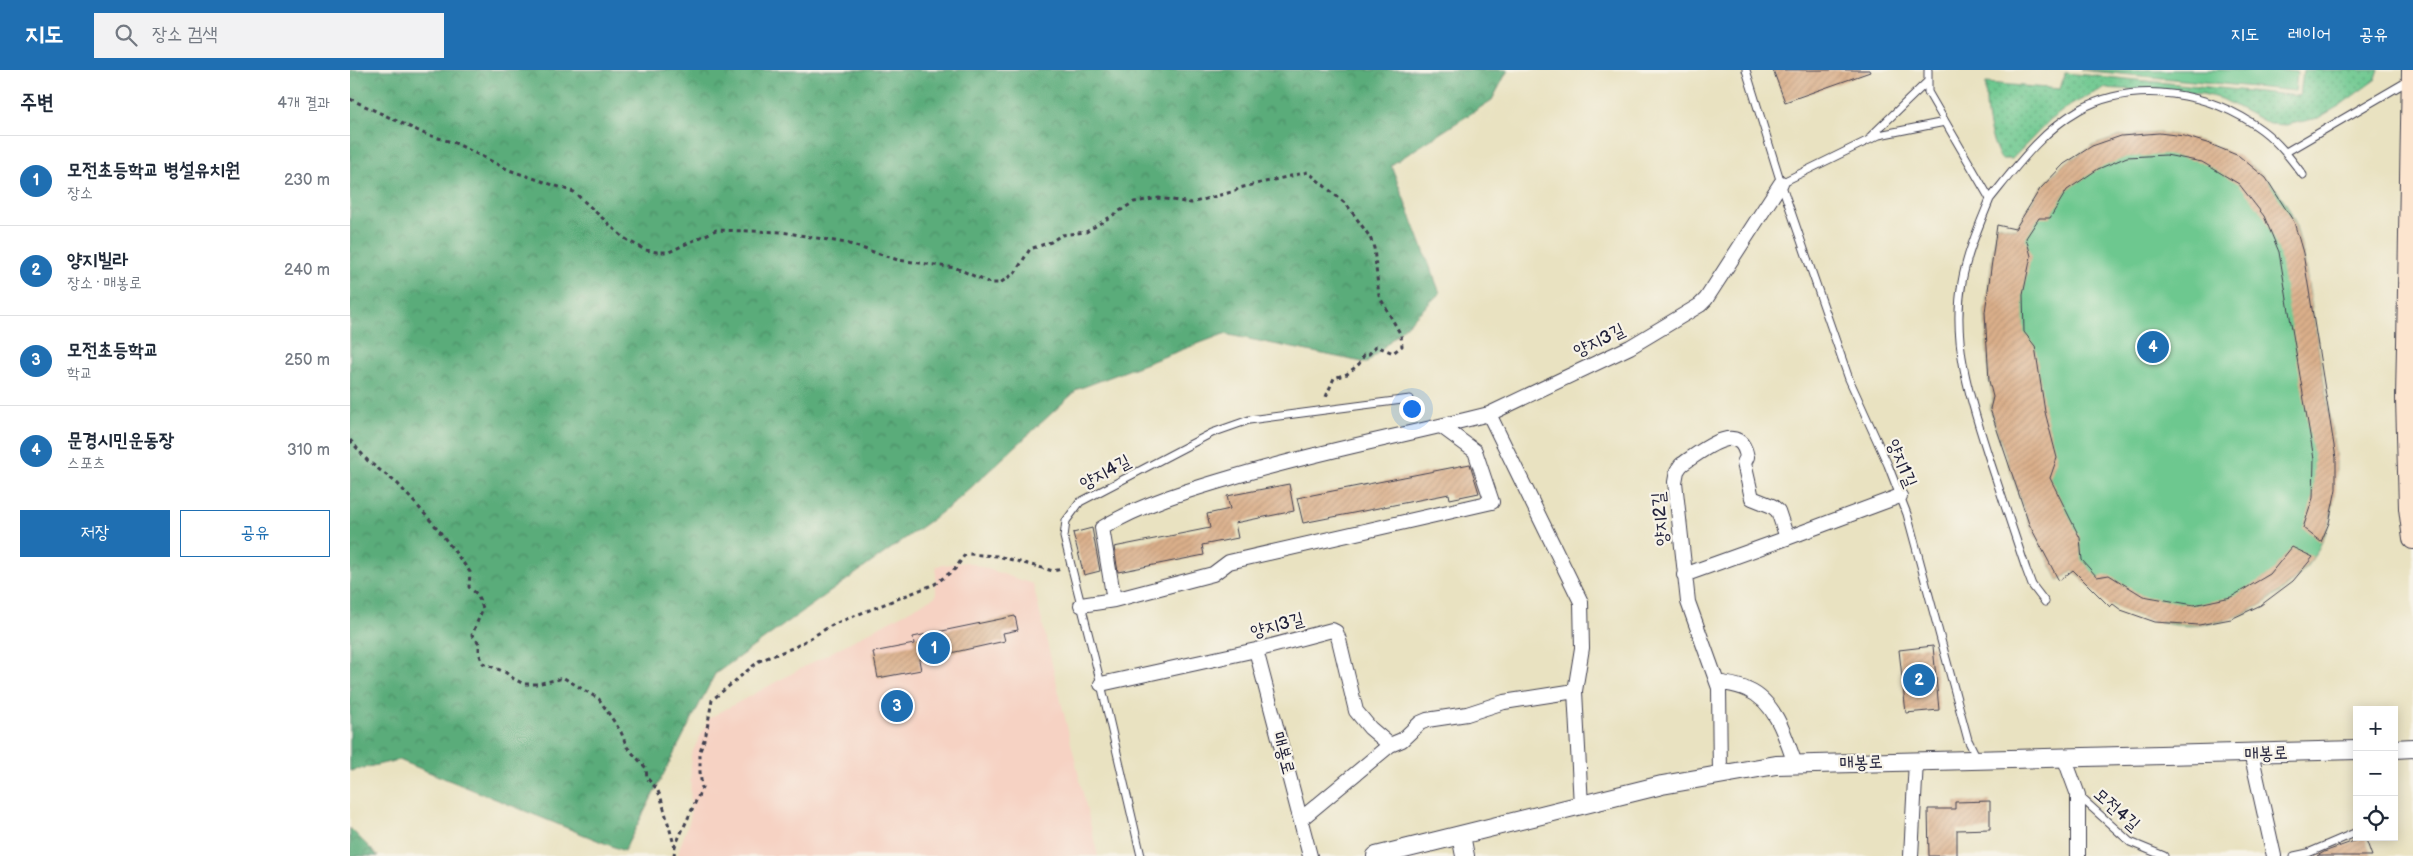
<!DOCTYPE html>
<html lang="ko">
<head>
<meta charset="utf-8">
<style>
  body { margin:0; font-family:"Balsamiq Sans","Poor Story",sans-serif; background:#f2f2f3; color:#1f2937 }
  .controls { position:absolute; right:15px; bottom:15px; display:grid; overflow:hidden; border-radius:0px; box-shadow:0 2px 12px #0003 }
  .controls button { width:45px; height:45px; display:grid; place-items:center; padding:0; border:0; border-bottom:1px solid #e0e1e3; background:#fff; color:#1f2937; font:25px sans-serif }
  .you { position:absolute; left:1061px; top:338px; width:18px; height:18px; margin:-12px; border:4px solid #fff; border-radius:50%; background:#1a73e8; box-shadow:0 0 0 8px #1a73e833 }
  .badge { display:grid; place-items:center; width:32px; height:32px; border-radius:50%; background:#1f6fb2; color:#fff; font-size:16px; font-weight:700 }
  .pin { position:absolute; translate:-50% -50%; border:2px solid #fff; box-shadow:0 1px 5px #0006 }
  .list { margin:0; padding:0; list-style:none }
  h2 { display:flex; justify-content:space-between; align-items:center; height:65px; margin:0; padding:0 20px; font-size:21px }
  h2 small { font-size:16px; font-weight:400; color:#747a83 }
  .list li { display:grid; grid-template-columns:32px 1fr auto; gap:15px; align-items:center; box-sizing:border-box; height:90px; padding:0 20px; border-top:1px solid #e0e1e3 }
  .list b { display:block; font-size:19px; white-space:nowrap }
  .list p { margin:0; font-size:16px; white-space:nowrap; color:#747a83 }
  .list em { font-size:16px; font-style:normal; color:#747a83 }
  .actions { display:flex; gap:10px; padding:15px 20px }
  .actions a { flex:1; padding:11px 0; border:1px solid #1f6fb2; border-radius:0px; text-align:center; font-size:18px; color:#1f6fb2 }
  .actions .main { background:#1f6fb2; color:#fff }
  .icon { flex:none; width:28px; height:28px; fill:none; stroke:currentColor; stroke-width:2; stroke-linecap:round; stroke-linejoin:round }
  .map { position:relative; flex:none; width:2063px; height:786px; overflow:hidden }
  header { display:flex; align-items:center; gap:30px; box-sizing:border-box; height:70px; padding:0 25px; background:#1f6fb2; color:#fff }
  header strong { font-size:24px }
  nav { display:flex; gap:28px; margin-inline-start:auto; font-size:18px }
  .search { width:350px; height:45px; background:#f2f2f3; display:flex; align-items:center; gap:12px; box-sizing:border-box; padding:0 18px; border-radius:0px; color:#747a83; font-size:19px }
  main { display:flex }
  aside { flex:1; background:#fff }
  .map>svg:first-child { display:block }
  .built { fill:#f6d2c3 }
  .grass { fill:url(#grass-dots); stroke:#487565 }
  .forest { fill:url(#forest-crowns); stroke:#3e675a }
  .pitch { fill:#6dc88f; stroke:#487565 }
  .building { fill:url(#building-hatch) }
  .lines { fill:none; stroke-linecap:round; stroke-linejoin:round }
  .service-casing { stroke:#403f4f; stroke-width:9 }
  .minor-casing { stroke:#403f4f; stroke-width:16 }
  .tertiary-casing { stroke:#403f4f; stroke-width:20 }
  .secondary-casing { stroke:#403f4f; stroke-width:22 }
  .path { stroke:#403f4f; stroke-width:3; stroke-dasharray:4 4; stroke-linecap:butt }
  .service { stroke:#fff; stroke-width:7 }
  .minor { stroke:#fff; stroke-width:14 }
  .tertiary { stroke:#fff; stroke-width:18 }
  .secondary { stroke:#fce5cf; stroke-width:20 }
  .labels { text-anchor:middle; stroke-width:4.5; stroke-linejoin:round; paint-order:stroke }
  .street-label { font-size:18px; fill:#22223b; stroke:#f7f3e8 }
</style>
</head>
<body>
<header>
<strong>지도</strong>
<div class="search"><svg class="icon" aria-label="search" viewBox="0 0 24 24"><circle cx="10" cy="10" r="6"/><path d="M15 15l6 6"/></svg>장소 검색</div>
<nav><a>지도</a><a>레이어</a><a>공유</a></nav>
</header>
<main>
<aside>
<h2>주변<small>4개 결과</small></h2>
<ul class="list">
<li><span class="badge">1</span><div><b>모전초등학교 병설유치원</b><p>장소</p></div><em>230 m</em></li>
<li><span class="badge">2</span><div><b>양지빌라</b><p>장소 · 매봉로</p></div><em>240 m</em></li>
<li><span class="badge">3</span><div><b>모전초등학교</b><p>학교</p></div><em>250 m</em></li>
<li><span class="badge">4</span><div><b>문경시민운동장</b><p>스포츠</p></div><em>310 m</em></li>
</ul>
<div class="actions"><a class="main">저장</a><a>공유</a></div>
</aside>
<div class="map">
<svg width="2063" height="786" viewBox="0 0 2063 786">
  <defs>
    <pattern id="grass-dots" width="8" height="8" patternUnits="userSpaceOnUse" patternTransform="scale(1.25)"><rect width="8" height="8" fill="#6dc88f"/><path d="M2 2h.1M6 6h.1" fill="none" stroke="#59a276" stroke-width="1.8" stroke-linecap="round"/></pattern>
    <pattern id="forest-crowns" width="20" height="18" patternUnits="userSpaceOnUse" patternTransform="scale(1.25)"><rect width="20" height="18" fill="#5aac7a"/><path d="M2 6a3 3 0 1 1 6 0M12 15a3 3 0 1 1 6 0" fill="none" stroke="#4a8c65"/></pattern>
    <pattern id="building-hatch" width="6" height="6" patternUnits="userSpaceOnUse" patternTransform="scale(1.25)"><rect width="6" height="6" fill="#daaf8a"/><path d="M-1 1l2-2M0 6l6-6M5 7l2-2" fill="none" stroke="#bb9678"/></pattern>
  </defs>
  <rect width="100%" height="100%" fill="#f7f3e8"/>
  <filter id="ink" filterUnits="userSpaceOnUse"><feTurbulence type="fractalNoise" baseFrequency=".02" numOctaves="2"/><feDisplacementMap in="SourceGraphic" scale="10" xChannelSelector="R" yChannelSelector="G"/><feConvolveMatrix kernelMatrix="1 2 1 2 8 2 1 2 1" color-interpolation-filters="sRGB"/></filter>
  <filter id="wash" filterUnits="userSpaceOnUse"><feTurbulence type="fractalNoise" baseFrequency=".0096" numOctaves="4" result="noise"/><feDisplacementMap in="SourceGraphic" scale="20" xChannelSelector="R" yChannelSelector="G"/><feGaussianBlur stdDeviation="1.12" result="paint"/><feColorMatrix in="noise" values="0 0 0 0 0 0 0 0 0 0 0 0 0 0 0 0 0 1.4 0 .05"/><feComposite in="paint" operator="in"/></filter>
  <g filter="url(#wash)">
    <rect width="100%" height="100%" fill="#e9e2c1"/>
    <path class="built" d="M617,492L683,514L748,786H328L329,779L340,750L341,685L359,648L586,526V496Z"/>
    <path class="grass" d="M1953,0H2029L2026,9L1989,36L1968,48L1936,55L1920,54L1872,29L1853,24L1754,18L1719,36L1700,50L1662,89H1651C1638,65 1635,41 1636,13L1710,19L1715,3L1950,26Z"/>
    <path class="forest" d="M0,0H1158L1142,30L1041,95L1090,223L1017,293L874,264L728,319L602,435L365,604L274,781L49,690L0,701Z
      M0,758L28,786H0Z"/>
    <path class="pitch" d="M1731,0H1926L1947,2L1945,21Z
      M1809,63C1865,69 1925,96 1945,153C1948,163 1950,173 1953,183L1986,388C1986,421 1983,454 1966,483C1942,521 1895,551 1850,555C1825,558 1796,550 1773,540C1753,531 1738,515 1723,500L1709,511L1679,454L1640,339L1643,327L1639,311L1635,242L1647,155L1665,159L1690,119L1714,94L1742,76L1771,66Z"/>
    <g id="blocks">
      <path class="building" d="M1423,0H1519L1520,2L1435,32Z
        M1809,63L1834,66L1860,74L1889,86L1916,108L1944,152L1953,183L1986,388V419L1979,453L1971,472L1953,458L1963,428L1964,389L1929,182L1914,146L1889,114L1852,92L1816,85L1777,87L1748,99L1717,120L1700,148H1689L1676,168L1681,186L1673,225L1674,262L1685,276L1695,342L1707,388L1700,408L1730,468L1732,490L1747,507L1759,505L1793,526L1844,535L1881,527L1920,504L1942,477L1963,487L1943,511L1911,535L1881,549L1849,555L1805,552L1771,540L1763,534L1760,537L1723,500L1709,511L1679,454L1640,339L1643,327L1639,311L1635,242L1647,155L1665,159L1690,119L1714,94L1742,76L1771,66Z
        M1120,394L1129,423L1100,429L1099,424L953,453L947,428Z
        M939,414L944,441L885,453L888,468L852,475L854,485L768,502L764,477L860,458L857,444L880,439L877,426Z
        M742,458L750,501L734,505L723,463Z
        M665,546L668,560L653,563L655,571L569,590L571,600L528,608L523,582L564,574L563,567Z
        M1583,576L1589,640L1556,643L1549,580Z
        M1640,731V759L1607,760V786H1579L1578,739H1605V732Z
        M2015,767L2022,786H1967L1974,782Z"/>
    </g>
  </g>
  <g filter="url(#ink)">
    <use href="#blocks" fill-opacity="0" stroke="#403f4f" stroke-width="1"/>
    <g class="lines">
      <g class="service-casing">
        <path id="service" d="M1396,0L1431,113L1499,309L1538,395L1557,444L1618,670L1627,688
          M1578,0V22L1640,129C1666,97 1692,61 1729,40C1786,9 1861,22 1912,60C1928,72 1941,89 1953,105
          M1521,66L1577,12
          M1936,82L2058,11
          M1431,113L1529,65L1595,52
          M1640,129C1629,156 1617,183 1612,212C1601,274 1621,332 1640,391C1652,427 1664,463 1676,499L1682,515L1695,532
          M1728,725L1780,772L1814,786
          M791,786L751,614L714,467L716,451L730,432L862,363L899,350L1060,329
          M1944,786L1958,783L2007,762"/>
      </g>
      <g class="minor-casing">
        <path id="minor" d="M1091,356L1125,381L1142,432L879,492L863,504L764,530L752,458C792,434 836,421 880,408C965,382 1053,366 1139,344
          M1334,505L1437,468
          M731,535L764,530
          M906,580L960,786
          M1367,612C1377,614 1389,615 1398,620C1426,632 1436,668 1445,694
          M751,614L906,580L982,560L986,562L989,570L1006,641L1020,658L1040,675L1052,670L1070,653L1077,650L1117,644L1154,632L1225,621
          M1901,683L1924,786
          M1714,687L1728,725V786
          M1370,705L1369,618L1338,532L1325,412L1327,401L1331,395C1348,384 1390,347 1397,387L1394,393L1402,428L1422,436L1428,441L1437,468L1550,426
          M1231,736L1225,621L1232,578L1231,532L1139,344L1280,277L1350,235L1356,229L1431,113
          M951,749L1040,675
          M1561,786L1566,691"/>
      </g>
      <g class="tertiary-casing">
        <path id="tertiary" d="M2044,679L2063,678
          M1111,765L1115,786
          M1026,786L1312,715L1426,695L2007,680"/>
      </g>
      <g class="secondary-casing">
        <path id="secondary" d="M2062,0L2056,329L2059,438L2063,469"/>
      </g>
      <path class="path" d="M0,29L75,64L105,73L159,100L224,122L274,168L295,180L307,182H319L366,160L432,162L496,173L548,190L606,198L640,213H650L665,203L680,179L701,172L711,165L736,162L784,132L809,128L841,133L885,121L889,118L958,102L997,135L1020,167L1024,178L1029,226L1051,265L1052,276L1043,283L1026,276L1019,284L1014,285L1009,294L997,304L984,308L975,329
        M0,370L18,391L48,414L87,458L120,502L119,517L127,524L133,538L122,565L129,573V583L133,593L155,602L164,609L174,614H187L214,608L249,629L271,662L277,677L296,698L297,708L307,719L311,728L325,778
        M324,786L325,776L352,718L350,702V681L356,664L362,630L409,591L445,577L484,554L585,514L605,499L614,486L618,484L648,486L703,501L712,499"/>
      <use href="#service" class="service"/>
      <use href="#minor" class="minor"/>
      <use href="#tertiary" class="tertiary"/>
      <use href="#secondary" class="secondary"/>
    </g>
  </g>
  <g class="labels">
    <g class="street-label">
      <text transform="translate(1249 270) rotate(-26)" y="6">양지3길</text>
      <text transform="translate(1552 393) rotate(67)" y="6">양지1길</text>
      <text transform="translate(755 402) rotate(-28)" y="6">양지4길</text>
      <text transform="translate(1310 449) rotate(-95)" y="6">양지2길</text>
      <text transform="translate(927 555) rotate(-15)" y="6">양지3길</text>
      <text transform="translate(934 683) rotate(75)" y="6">매봉로</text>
      <text transform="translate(1916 683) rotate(-2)" y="6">매봉로</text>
      <text transform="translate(1511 692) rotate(-2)" y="6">매봉로</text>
      <text transform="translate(1767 739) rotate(41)" y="6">모전4길</text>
    </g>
  </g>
</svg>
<div class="controls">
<button>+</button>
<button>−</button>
<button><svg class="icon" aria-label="locate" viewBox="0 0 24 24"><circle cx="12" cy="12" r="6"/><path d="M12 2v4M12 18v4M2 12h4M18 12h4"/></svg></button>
</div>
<div class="you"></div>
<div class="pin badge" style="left:584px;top:578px">1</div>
<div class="pin badge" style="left:1569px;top:610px">2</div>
<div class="pin badge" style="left:547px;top:636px">3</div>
<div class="pin badge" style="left:1803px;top:277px">4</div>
</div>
</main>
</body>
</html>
